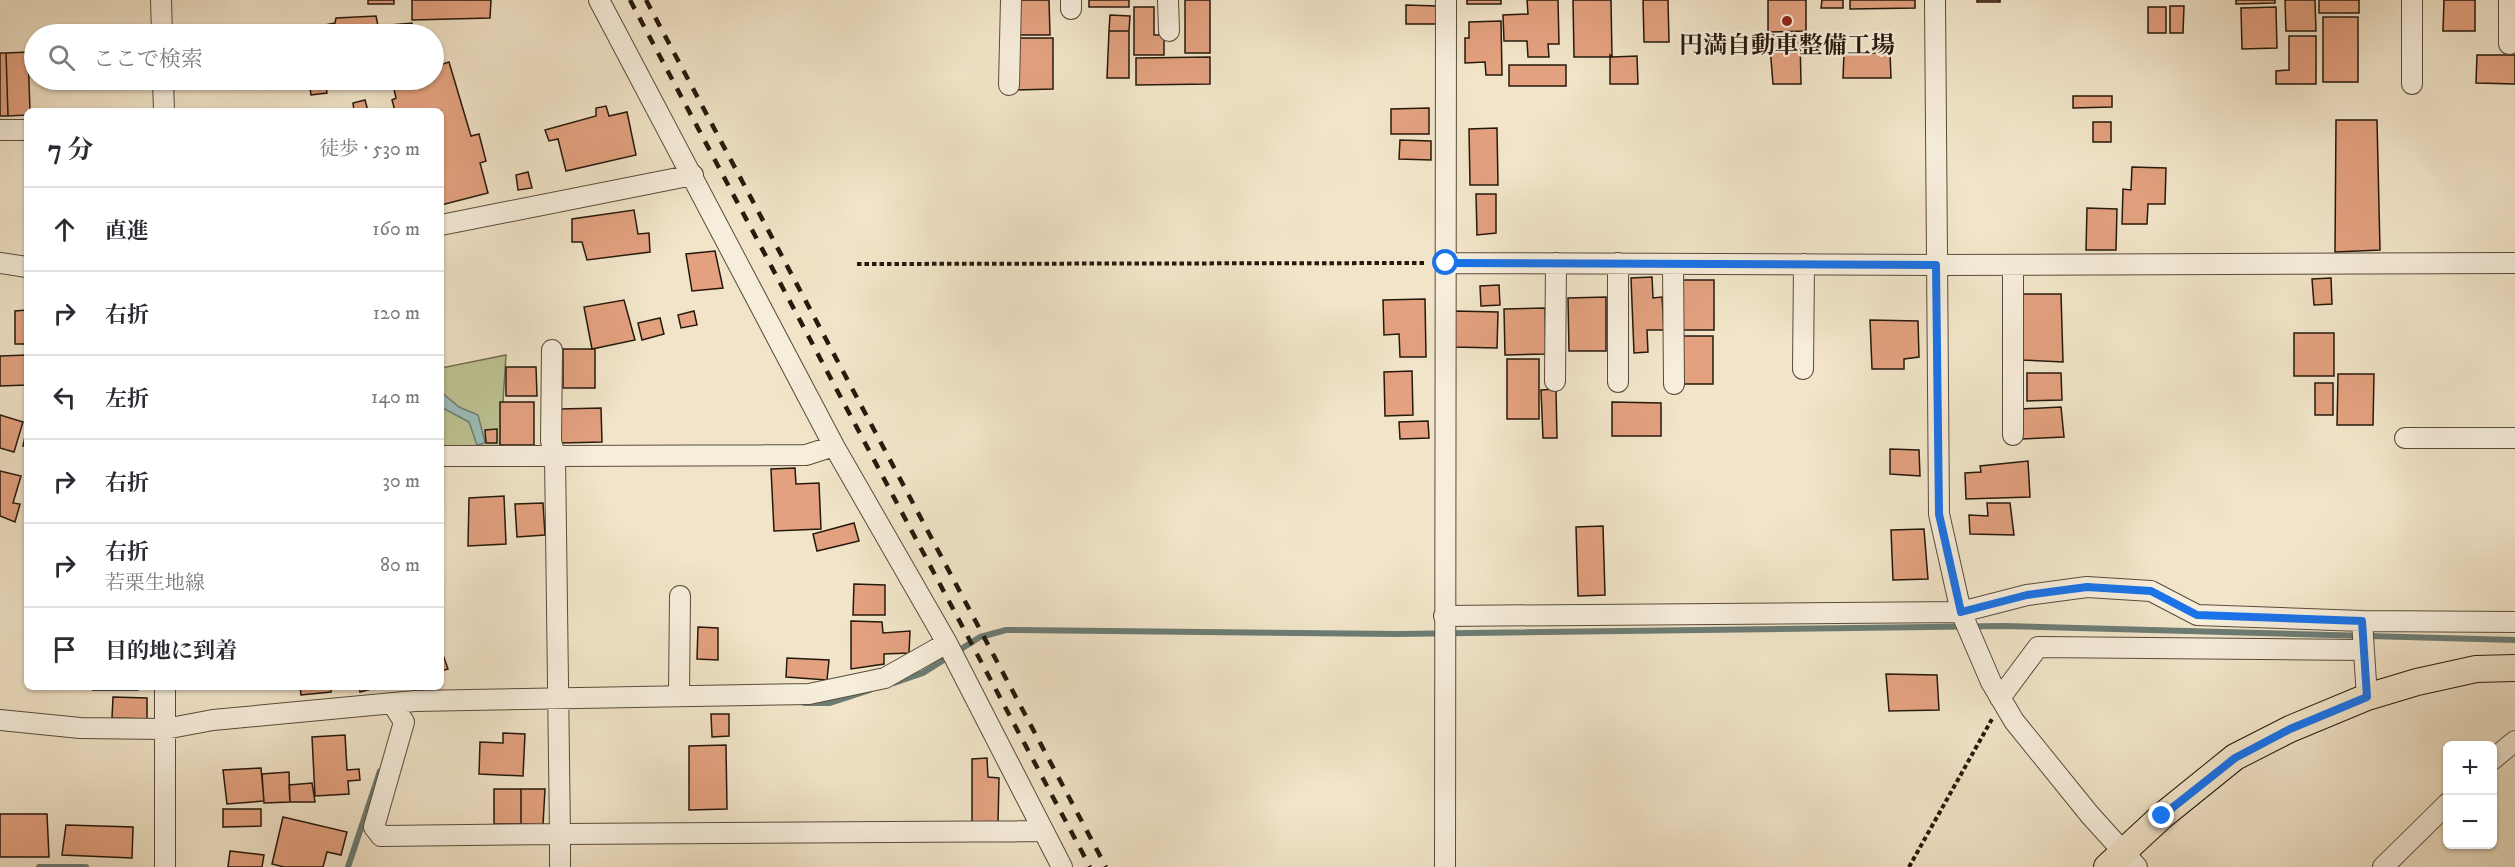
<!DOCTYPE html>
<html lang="ja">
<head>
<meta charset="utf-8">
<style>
  body { margin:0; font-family:"IM FELL DW Pica","Noto Serif JP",serif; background:#f2f2f3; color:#2b2b33 }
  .controls { position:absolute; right:18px; bottom:18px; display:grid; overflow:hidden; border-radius:9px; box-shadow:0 2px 4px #0004 }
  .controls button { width:54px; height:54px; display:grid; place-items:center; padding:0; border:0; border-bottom:2px solid #e1e1e2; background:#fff; color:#2b2b33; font:30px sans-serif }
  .stop { position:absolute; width:18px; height:18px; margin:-14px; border:4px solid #1a73e8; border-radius:50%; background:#fff }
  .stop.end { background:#1a73e8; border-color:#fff; box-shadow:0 2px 6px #0008 }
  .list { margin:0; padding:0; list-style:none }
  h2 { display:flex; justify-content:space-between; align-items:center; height:78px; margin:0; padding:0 24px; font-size:26px }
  h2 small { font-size:20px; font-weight:400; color:#7c7c81 }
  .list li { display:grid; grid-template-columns:39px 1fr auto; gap:18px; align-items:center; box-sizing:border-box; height:84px; padding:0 24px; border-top:2px solid #e1e1e2 }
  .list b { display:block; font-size:22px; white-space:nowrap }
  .list p { margin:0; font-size:20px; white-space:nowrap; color:#7c7c81 }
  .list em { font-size:20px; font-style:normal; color:#7c7c81 }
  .icon { flex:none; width:33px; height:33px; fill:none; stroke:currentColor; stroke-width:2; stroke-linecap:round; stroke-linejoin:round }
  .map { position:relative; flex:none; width:2515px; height:867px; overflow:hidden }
  .search { position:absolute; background:#fff; box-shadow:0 2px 4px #0004; left:24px; top:24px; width:420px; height:66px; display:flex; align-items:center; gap:15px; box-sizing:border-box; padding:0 21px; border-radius:33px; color:#7c7c81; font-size:22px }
  .panel { position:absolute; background:#fff; box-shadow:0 2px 4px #0004; left:24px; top:108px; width:420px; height:582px; border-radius:9px }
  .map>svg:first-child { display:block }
  .green { fill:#bdc393; stroke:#726e50; stroke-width:1.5 }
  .water { fill:#9bbeba; stroke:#6c7c74; stroke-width:1.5 }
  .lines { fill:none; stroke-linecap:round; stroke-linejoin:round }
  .stream { stroke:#6c7c74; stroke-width:6 }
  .building { fill:#e3a17f; stroke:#26190c; stroke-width:1.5 }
  .minor-casing { stroke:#594c3b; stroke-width:22 }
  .major-casing { stroke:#26190c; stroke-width:28 }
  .path { stroke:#26190c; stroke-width:4; stroke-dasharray:4.5 3; stroke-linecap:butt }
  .minor { stroke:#f6eddb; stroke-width:20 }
  .major { stroke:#f1e4c8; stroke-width:26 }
  .rail { stroke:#26190c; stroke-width:4.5; stroke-dasharray:10 10; stroke-linecap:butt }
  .route { stroke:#1a73e8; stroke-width:8 }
  .poi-dot { fill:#8f2418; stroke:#f6eddb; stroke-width:2 }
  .labels { text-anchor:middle; stroke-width:4.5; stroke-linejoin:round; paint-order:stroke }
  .poi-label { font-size:24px; font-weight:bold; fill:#26190c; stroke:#f6eddb }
</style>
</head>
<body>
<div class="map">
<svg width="2515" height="867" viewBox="0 0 2515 867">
  <rect width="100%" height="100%" fill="#f1e4c8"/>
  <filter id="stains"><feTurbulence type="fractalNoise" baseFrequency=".00333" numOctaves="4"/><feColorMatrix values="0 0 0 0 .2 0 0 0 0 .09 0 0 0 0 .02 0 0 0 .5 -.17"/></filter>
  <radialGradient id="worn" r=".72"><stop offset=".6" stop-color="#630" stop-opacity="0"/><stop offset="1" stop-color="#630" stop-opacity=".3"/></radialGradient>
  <path class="green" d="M506,355L500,448L441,449V368Z"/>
  <path class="water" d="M441,392L459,407L478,415L485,442L482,444L477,445L469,422L441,407Z"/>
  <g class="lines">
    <path class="stream" d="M894,683L923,673L980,637L1006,630L1398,634L2003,626L2515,640
      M804,703H830L870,690
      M39,867H86
      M348,867L380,771"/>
  </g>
  <path class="building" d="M368,0H394V4H368Z
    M412,0H491L490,18L412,20Z
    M1017,0H1049L1050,35H1017Z
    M1089,0H1129V7H1089Z
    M1185,0H1210V53H1185Z
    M1467,0H1501V4H1467Z
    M1527,0H1558L1559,44H1548L1549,57H1528L1527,41H1504L1503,15L1528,14Z
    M1573,0H1611L1612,57H1574Z
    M1643,0H1668L1669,42H1644Z
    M1768,0H1806V31L1768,32Z
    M1822,0H1843V8H1821Z
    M1850,0H1915V8L1850,9Z
    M1977,0H2000V2H1977Z
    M2236,0H2275V3L2236,4Z
    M2285,0H2315L2316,31H2286Z
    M2319,0H2359V13H2319Z
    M2444,0H2475V31H2443Z
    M1406,5L1437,6L1436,24H1406Z
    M2170,6H2184L2183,33H2170Z
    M1134,7H1154V35H1164V55H1134Z
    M2148,7H2166V33H2148Z
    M2276,7L2277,48L2242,49L2241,8Z
    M1110,15L1130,16L1129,31H1109Z
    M376,16L378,26L412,23L413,34H319L320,26L335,23L336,18Z
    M2323,17H2358V82H2323Z
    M1501,21L1502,75H1486L1485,62L1465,63V38H1469V22Z
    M1109,31H1129V78H1107Z
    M1769,35L1800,36L1801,84H1773Z
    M2289,36H2316V84H2276V71L2289,70Z
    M1018,38H1053V89L1014,90Z
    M28,52L30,111H27V115L8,116L6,53Z
    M0,53H6L8,116H0Z
    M1844,53H1890L1891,78H1843Z
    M1610,55L1612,57L1637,56L1638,84H1610Z
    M2477,55H2515V84L2476,83Z
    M1210,57V84L1136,85V58Z
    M449,62L471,136L479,134L486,161L480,163L488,193L441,205V111H395L392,100L396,98L392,80H434V67Z
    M1509,65H1566V86H1509Z
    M309,80H325L327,93L311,95Z
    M2073,96H2112V107L2073,108Z
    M365,100L368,111H354L353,103Z
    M606,106L609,116L627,112L636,155L566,171L558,139L549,141L545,130L596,116V108Z
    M1429,108V134H1391V109Z
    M2336,120H2377L2380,250L2335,252Z
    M2093,122H2111V142H2093Z
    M1497,128L1498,185H1470L1469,129Z
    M1400,140L1431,141V160L1399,159Z
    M2132,167L2166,168L2165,204H2148L2147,224H2122L2123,189L2131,190Z
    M528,172L532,188L518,190L516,175Z
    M1476,194H1496V233L1477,235Z
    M2087,208L2117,209L2116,250H2086Z
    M634,210L638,234L649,233L650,252L587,260L582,242H572V219Z
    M715,251L723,288L692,291L686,254Z
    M1652,277L1653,298L1662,297L1664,330H1647L1648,352L1634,353L1631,278Z
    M2331,278L2332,304L2314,305L2312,279Z
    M1679,280H1714V330H1679Z
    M1499,285L1500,305L1481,306L1480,286Z
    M2022,294H2061L2063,362L2021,360Z
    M1606,297V351H1569L1568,298Z
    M1425,299L1426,357H1400L1399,334L1384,335L1383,300Z
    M624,300L635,340L592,349L584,307Z
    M1545,308L1546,354L1505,355L1504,309Z
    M27,310V344H15V311Z
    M694,311L697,325L681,328L678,315Z
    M1454,311L1498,312L1497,348L1453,347Z
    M660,318L664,334L642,340L638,323Z
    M1870,320L1918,321L1919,357L1904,359V369H1872Z
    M2294,333H2334V376H2294Z
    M1681,336H1713V384H1681Z
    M563,349H595V388H563Z
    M27,355V385L0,386V356Z
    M1507,359H1539V419H1507Z
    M506,367H536L537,396H506Z
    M1412,371L1413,415L1385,416L1384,372Z
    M2027,373H2061L2062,400L2027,401Z
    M2338,374H2374L2373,425H2337Z
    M2315,383H2333V415H2315Z
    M1556,389L1557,438H1543L1541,390Z
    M500,402H534V445H500Z
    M1612,402L1661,403V436H1612Z
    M2061,407L2064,437L2021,439V409Z
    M601,408L602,442L561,443L560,409Z
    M0,415L23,422L14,452L0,448Z
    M1428,421L1429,438L1400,439L1399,422Z
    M497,429V443H486L485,430Z
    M26,432H27V446H23Z
    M1890,449L1919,450L1920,476L1890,474Z
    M2028,461L2030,497L1966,499L1965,473L1981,472L1980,466Z
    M795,468L796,484L819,483L821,529L774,531L771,469Z
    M0,471L21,476L13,503L20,504L15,522L0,516Z
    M504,496L506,544L468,546L469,498Z
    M543,503L545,535L517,537L515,504Z
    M1987,503H2010L2014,535L1970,534L1969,515L1988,516Z
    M854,523L859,541L817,551L813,534Z
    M1603,526L1605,595L1578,596L1576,527Z
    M1924,529L1928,579L1893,580L1891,530Z
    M854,584L885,585V615H853Z
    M851,621L882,622L883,633L910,631L909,653L884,654V664L851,669Z
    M698,627L718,628V660L697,659Z
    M441,649L448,669L441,671Z
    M787,658L829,660L827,680L786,677Z
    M1886,674L1937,675L1939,710L1889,711Z
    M93,687H138V690H93Z
    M300,687H331V692L301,695Z
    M359,687H378L360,692Z
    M113,697L147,698V719L112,718Z
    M711,714H729V736L712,737Z
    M503,733L525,734L523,776L479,774L480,742L503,743Z
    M345,735L347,770L359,769L360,780L348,781L349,794L315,796L312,737Z
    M726,745L727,809L689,810V746Z
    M987,758L988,777L999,778L998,823H972V759Z
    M261,768L264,801L227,804L223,770Z
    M289,772L290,802L264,803L262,774Z
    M312,783L315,802H290L289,785Z
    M494,789H521V824H494Z
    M521,789H545L543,825L521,824Z
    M223,809H261V826L223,827Z
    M0,814H47L49,857H0Z
    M283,817L347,832L341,855L327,852L323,867H284L272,864Z
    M66,825L133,827L132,858L62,855Z
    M230,851L264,855L262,867H228Z"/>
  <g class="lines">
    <g class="minor-casing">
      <path id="minor" d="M161,0L162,34
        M599,0L834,446L947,643L1062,867
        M1071,0V9
        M1168,0L1169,31
        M1935,0L1939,514L1961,612L1991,682L2014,721L2090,815L2137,867
        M2509,44V0
        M163,80L164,111
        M2412,84V0
        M1009,85L1011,0
        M0,130H27
        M441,225L693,175
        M0,263L27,267
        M1446,263L1936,265L2515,263
        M1673,264L1674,384
        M2013,265V435
        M552,350L551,441L555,456L806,455L834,446
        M1803,369L1804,264
        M1555,381L1556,263
        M1618,382V263
        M2405,438H2515
        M1444,616L1961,612L2027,595L2087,587L2151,591L2197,615L2362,621L2515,622
        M2362,621L2367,697
        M679,696L680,596
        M2000,698L2038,647L2363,650
        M392,703L404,722L374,827L381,836L560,834L555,456H441
        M0,720L80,728L165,729L213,720L415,701L809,694L885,678L947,643
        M2492,760L2515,741
        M165,867V687
        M560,867V834L1043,831
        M1445,867L1446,0
        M2383,867L2448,803"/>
    </g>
    <g class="major-casing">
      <path id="major" d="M2107,867L2162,816L2235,757L2290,729L2367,697L2417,682L2476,669L2515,668"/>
    </g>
    <path class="path" d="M857,264L1427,263
      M1909,867L1992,719"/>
    <use href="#minor" class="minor"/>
    <use href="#major" class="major"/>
    <path class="rail" d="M630,0L1090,867
      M646,0L1106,867"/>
  </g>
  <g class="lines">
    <path class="route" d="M1446,263L1936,265L1939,514L1961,612L2027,595L2087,587L2151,591L2197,615L2362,621L2367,697L2290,729L2235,758L2162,816"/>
  </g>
  <circle class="poi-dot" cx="1787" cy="21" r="6"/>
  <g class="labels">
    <g class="poi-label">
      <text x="1787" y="53">円満自動車整備工場</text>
    </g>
  </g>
  <rect width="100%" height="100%" filter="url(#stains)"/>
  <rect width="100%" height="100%" fill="url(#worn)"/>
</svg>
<div class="controls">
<button>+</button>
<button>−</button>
</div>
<div class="stop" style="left:1446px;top:263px"></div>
<div class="stop end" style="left:2162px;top:816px"></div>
<div class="search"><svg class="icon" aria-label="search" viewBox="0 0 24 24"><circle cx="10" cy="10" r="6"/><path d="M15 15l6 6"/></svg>ここで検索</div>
<section class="panel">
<h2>7 分<small>徒歩 · 530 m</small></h2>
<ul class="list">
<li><svg class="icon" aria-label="ahead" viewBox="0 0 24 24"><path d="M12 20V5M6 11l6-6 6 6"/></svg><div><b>直進</b></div><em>160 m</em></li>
<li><svg class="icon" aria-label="right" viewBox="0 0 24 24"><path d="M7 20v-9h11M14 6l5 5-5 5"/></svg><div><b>右折</b></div><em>120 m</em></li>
<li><svg class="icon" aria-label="left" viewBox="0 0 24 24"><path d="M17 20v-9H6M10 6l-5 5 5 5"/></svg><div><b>左折</b></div><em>140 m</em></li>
<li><svg class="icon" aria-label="right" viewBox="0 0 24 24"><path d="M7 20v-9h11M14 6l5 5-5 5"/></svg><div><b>右折</b></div><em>30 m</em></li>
<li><svg class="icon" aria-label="right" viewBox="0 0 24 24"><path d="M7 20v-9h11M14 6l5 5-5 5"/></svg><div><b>右折</b><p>若栗生地線</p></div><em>80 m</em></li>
<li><svg class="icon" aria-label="arrive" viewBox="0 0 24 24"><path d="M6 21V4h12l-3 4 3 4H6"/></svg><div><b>目的地に到着</b></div></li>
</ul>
</section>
</div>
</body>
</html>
